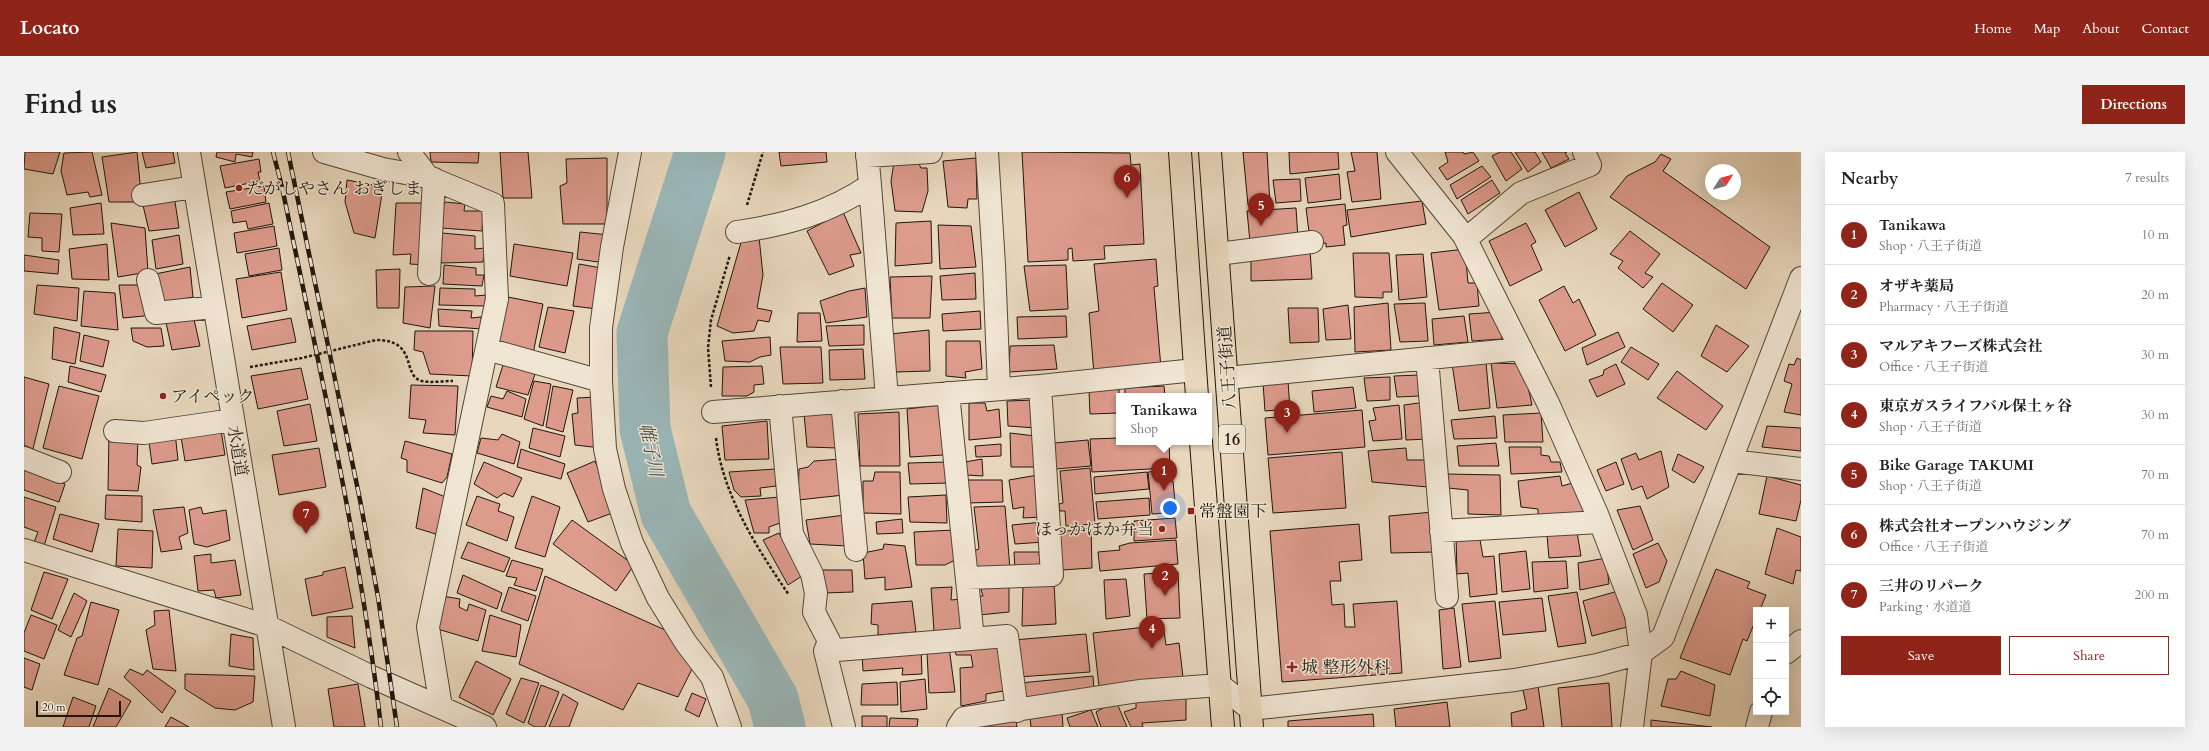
<!DOCTYPE html>
<html lang="en">
<head>
<meta charset="utf-8">
<style>
  body { margin:0; font-family:Cardo,"Noto Serif JP",serif; background:#f2f2f2; color:#222 }
  .controls { position:absolute; right:12px; bottom:12px; display:grid; overflow:hidden; border-radius:0px; box-shadow:0 4px 16px #0002 }
  .controls button { width:36px; height:36px; display:grid; place-items:center; padding:0; border:0; border-bottom:1px solid #e0e0e0; background:#fff; color:#222; font:20px sans-serif }
  .compass { position:absolute; left:1681px; top:12px; width:36px; height:36px; border-radius:50%; background:#fff; box-shadow:0 4px 16px #0002; rotate:53deg }
  .scale { position:absolute; left:12px; bottom:10px; width:85px; box-sizing:border-box; padding-left:4px; border:2px solid #20160d; border-top:0; font-size:11px; line-height:14px; white-space:nowrap; color:#20160d; -webkit-text-stroke:3px #f0e5d3; paint-order:stroke }
  .you { position:absolute; left:1146px; top:356px; width:14px; height:14px; margin:-10px; border:3px solid #fff; border-radius:50%; background:#1a73e8; box-shadow:0 0 0 6px #1a73e833 }
  .badge { display:grid; place-items:center; width:26px; height:26px; border-radius:50%; background:#8f2418; color:#fff; font-size:13px; font-weight:700 }
  .pin { position:absolute; translate:-50% -33px; filter:drop-shadow(0 1px 2px #0008) }
  .pin::after { content:''; position:absolute; top:21px; width:14px; height:12px; background:inherit; clip-path:polygon(0 0,100% 0,50% 100%) }
  .popup { position:absolute; left:1092px; top:241px; width:96px; height:52px; box-sizing:border-box; display:grid; place-content:center; border-radius:0px; background:#fff; filter:drop-shadow(0 1px 3px #0005); font-size:13px; white-space:nowrap; color:#767676 }
  .popup b { font-size:15px; color:#222 }
  .popup::after { content:''; position:absolute; left:50%; top:100%; margin-left:-8px; border:8px solid transparent; border-top-color:#fff }
  .list { margin:0; padding:0; list-style:none }
  h2 { display:flex; justify-content:space-between; align-items:center; height:52px; margin:0; padding:0 16px; font-size:17px }
  h2 small { font-size:13px; font-weight:400; color:#767676 }
  .list li { display:grid; grid-template-columns:26px 1fr auto; gap:12px; align-items:center; box-sizing:border-box; height:60px; padding:0 16px; border-top:1px solid #e0e0e0 }
  .list b { display:block; font-size:15px; white-space:nowrap }
  .list p { margin:0; font-size:13px; white-space:nowrap; color:#767676 }
  .list em { font-size:13px; font-style:normal; color:#767676 }
  .actions { display:flex; gap:8px; padding:12px 16px }
  .actions a { flex:1; padding:9px 0; border:1px solid #8f2418; border-radius:0px; text-align:center; font-size:14px; color:#8f2418 }
  .actions .main { background:#8f2418; color:#fff }
  .icon { flex:none; width:22px; height:22px; fill:none; stroke:currentColor; stroke-width:2; stroke-linecap:round; stroke-linejoin:round }
  .map { position:relative; flex:none; width:1777px; height:575px; overflow:hidden; border-radius:0px }
  header { display:flex; align-items:center; gap:24px; box-sizing:border-box; height:56px; padding:0 20px; background:#8f2418; color:#fff }
  header strong { font-size:19px }
  nav { display:flex; gap:22px; margin-inline-start:auto; font-size:14px }
  .intro { display:flex; align-items:center; justify-content:space-between; box-sizing:border-box; height:96px; padding:0 24px }
  h1 { margin:0; font-size:28px }
  .button { padding:10px 18px; border-radius:0px; background:#8f2418; color:#fff; font-size:14px; font-weight:700 }
  main { display:flex; gap:24px; padding:0 24px }
  aside { flex:1; background:#fff; border-radius:0px; box-shadow:0 4px 16px #0002 }
  .map>svg:first-child { display:block }
  .lines { fill:none; stroke-linecap:round; stroke-linejoin:round }
  .river { stroke:#9ab7b9; stroke-width:51 }
  .building { fill:#dd9b8c; stroke:#20160d }
  .minor-casing { stroke:#524639; stroke-width:24 }
  .highway-casing { stroke:#20160d; stroke-width:24 }
  .path { stroke:#20160d; stroke-width:2.5; stroke-dasharray:3 2; stroke-linecap:butt }
  .minor { stroke:#f0e5d3; stroke-width:22 }
  .highway { stroke:#e8d7bc; stroke-width:22 }
  .rail-casing { stroke:#20160d; stroke-width:4.5 }
  .rail { stroke:#f0e5d3; stroke-width:3; stroke-dasharray:9; stroke-linecap:butt }
  .poi-dot { fill:#8f2418; stroke:#f0e5d3; stroke-width:1.5 }
  .labels { text-anchor:middle; stroke-width:3; stroke-linejoin:round; paint-order:stroke }
  .shield { fill:#f0e5d3; stroke:#5e5448; stroke-width:1 }
  .shield-label { font-size:16px; font-weight:bold; fill:#20160d }
  .poi-label { font-size:17px; fill:#20160d; stroke:#f0e5d3; text-anchor:start }
  .street-label { font-size:17px; fill:#20160d; stroke:#f0e5d3 }
  .water-label { font-size:18px; font-style:italic; fill:#4b4e49; stroke:#f0e5d3 }
</style>
</head>
<body>
<header>
<strong>Locato</strong>
<nav><a>Home</a><a>Map</a><a>About</a><a>Contact</a></nav>
</header>
<div class="intro"><h1>Find us</h1><a class="button">Directions</a></div>
<main>
<div class="map">
<svg width="1777" height="575" viewBox="0 0 1777 575">
  <rect width="100%" height="100%" fill="#e8d7bc"/>
  <filter id="stains"><feTurbulence type="fractalNoise" baseFrequency=".005" numOctaves="4"/><feColorMatrix values="0 0 0 0 .2 0 0 0 0 .09 0 0 0 0 .02 0 0 0 .5 -.17"/></filter>
  <radialGradient id="worn" r=".72"><stop offset=".6" stop-color="#630" stop-opacity="0"/><stop offset="1" stop-color="#630" stop-opacity=".3"/></radialGradient>
  <g class="lines">
    <path class="river" d="M676,0L618,181L621,277L642,362L749,547L756,575"/>
  </g>
  <path class="building" d="M1,0H36L29,22L0,17Z
    M68,0L78,43L66,45L64,40L43,43L37,19L40,1Z
    M113,0L117,41L112,50H85L78,5Z
    M118,0H149L151,11L122,16Z
    M193,0H229L228,5L212,2L211,10L192,5Z
    M406,0H455L454,11L407,10Z
    M476,0H504L508,46H479Z
    M755,0H802L803,10L757,14Z
    M998,0L1106,1L1107,13L1116,12L1120,92L1080,94L1081,107L1049,109L1048,96L1044,97V108L1004,110Z
    M1219,0H1243L1246,52L1224,53Z
    M1265,0H1314L1315,17L1266,22Z
    M1327,0H1353L1357,47L1328,50L1323,20L1331,19Z
    M1421,0H1439L1440,2L1449,0L1455,9L1423,28L1415,16L1424,10Z
    M1476,0H1487L1498,17L1482,29L1468,4Z
    M1491,0H1511L1517,10L1504,20Z
    M1518,0H1543L1541,1L1545,7L1527,16Z
    M1637,2L1647,7L1639,19L1746,95L1722,137L1586,45L1603,24L1631,10Z
    M583,6V72H539L536,34L543,31L542,7Z
    M952,6L953,47H944L943,56L924,55L919,9Z
    M235,7L237,20H234L236,29L201,36L196,14Z
    M870,10H894L897,16H903L904,39L898,60L871,59L867,29Z
    M1458,14L1467,25L1433,47L1426,33Z
    M1315,22L1317,47L1284,51L1281,26Z
    M1276,27L1277,49L1252,51L1249,28Z
    M323,28L359,35L351,86L330,81L321,50Z
    M1468,28L1476,41L1444,62L1437,48Z
    M240,34L242,50L206,57L202,40Z
    M1555,40L1573,77L1541,95L1521,58Z
    M150,43L155,76L125,79L118,49Z
    M1398,49L1402,72L1327,85L1323,58Z
    M421,50L441,52L440,59H459L458,79L417,76V61Z
    M77,51L80,82L49,83L46,56Z
    M245,51L249,72L224,77L222,69L209,71L207,59Z
    M372,51H402L401,113L386,112L387,102L369,103Z
    M1321,52L1323,73L1319,74L1321,93L1302,95V91L1294,92L1285,80L1282,56Z
    M1272,56L1274,87L1226,90L1223,59Z
    M819,60L837,101L826,103L830,114L805,123L783,79Z
    M6,61L38,62L35,100L18,99V86L4,85Z
    M907,69L908,111L871,114L872,71Z
    M87,71L121,76L124,120L94,125Z
    M1502,71L1512,90L1507,93L1518,118L1486,134L1465,89Z
    M914,73L947,74L952,115L916,117Z
    M250,74L253,94L213,101L210,81Z
    M1606,79L1636,102L1621,121L1629,125L1619,136L1594,116L1599,109L1586,102Z
    M556,80L585,83L581,111L553,107Z
    M418,81L451,84V97L461,96L459,110L417,111Z
    M155,83L159,112L132,117L128,88Z
    M735,85L739,123L733,156L748,159L745,170L734,168L730,179L709,181L693,174L718,87Z
    M83,92L85,128L48,127L45,97Z
    M490,92L549,101L543,134L486,124Z
    M255,96L258,118L225,124L221,102Z
    M1441,97L1444,131H1453L1455,154L1415,158L1407,101Z
    M1286,98L1288,127L1227,129V106Z
    M1329,101H1365L1368,140H1359V146L1331,145Z
    M1399,102L1403,145L1375,148L1372,103Z
    M0,103L35,108L34,122L0,119Z
    M1132,107L1134,134L1130,135L1137,216L1070,222L1065,161L1075,159L1070,112Z
    M555,112L577,116L573,157L549,154Z
    M420,113L452,116V123H460L458,134L419,132Z
    M1042,113L1044,157L1006,159L1000,114Z
    M166,115L169,145L138,151L131,122Z
    M376,117L375,156H353L352,118Z
    M257,120L263,158L218,166L212,127Z
    M951,121L952,147L918,148L916,124Z
    M908,124L906,166H868L866,125Z
    M1638,131L1669,153L1649,180L1619,157Z
    M13,133L55,136L53,169L10,162Z
    M95,133H113L123,143L125,158L120,164L99,166Z
    M411,134L406,176L379,171L381,135Z
    M1540,134L1549,151L1555,147L1572,183L1541,199L1515,148Z
    M416,136L451,137V144L462,143L461,154L415,153Z
    M841,136L843,165L802,171L796,149L825,139Z
    M60,139L91,141L94,178L57,174Z
    M484,145L519,152L509,202L474,194Z
    M1364,151L1367,198L1331,200L1330,155Z
    M1401,151L1404,189L1376,190L1370,152Z
    M1324,153L1327,187L1302,188L1299,157Z
    M524,155L550,159L541,201L515,195Z
    M1264,156H1294L1295,190L1266,191Z
    M414,157L448,159L447,166L457,165L458,177L415,174Z
    M956,159L957,177L919,179L918,162Z
    M1474,160L1478,187L1448,189L1445,162Z
    M774,161H796L798,189L773,190Z
    M169,163L176,194L148,198L141,166Z
    M1042,164L1043,185L994,187L993,165Z
    M1440,164L1444,190L1410,193L1408,167Z
    M267,166L272,190L228,198L223,174Z
    M840,173V193L805,194L802,174Z
    M1692,173L1725,194L1703,220L1677,204Z
    M30,175L56,181L51,212L28,207Z
    M107,176H137L140,194L123,195L109,189Z
    M905,178L906,219L872,220L866,182Z
    M391,179H449L448,224L406,222L399,200L390,198Z
    M1594,180L1601,195L1563,213L1558,196Z
    M60,183L85,189L79,215L56,209Z
    M746,185L747,203L736,205L726,210L701,209L698,189Z
    M922,189H956L958,217L941,220L942,226L922,224Z
    M1030,193L1033,217L985,220L986,194Z
    M756,195H797L799,231L759,232Z
    M1607,195L1635,212L1624,228L1597,210Z
    M839,197L841,227L806,228L805,198Z
    M1773,206L1777,208V263L1760,260L1768,232L1760,229L1765,212L1770,213Z
    M480,210L512,219L504,243L472,235Z
    M1462,210L1466,256L1435,259L1428,211Z
    M1467,211L1499,212L1508,253L1473,256Z
    M1592,212L1601,232L1573,245L1565,228L1579,223L1580,218Z
    M46,214L82,223L77,240L44,230Z
    M738,214L740,232L730,233V240L723,244H698L699,215Z
    M277,216L284,247L234,257L227,224Z
    M1653,219L1699,254L1682,278L1633,246Z
    M1396,223V244L1373,245L1370,224Z
    M0,225L25,232L9,297L0,293Z
    M1366,225V248L1343,249L1340,226Z
    M510,229L527,232L519,274L500,267Z
    M1264,229L1266,257L1241,259L1239,231Z
    M387,233L434,234L431,283L399,281L402,268L385,266Z
    M35,234L75,244L58,307L19,296Z
    M529,234L549,238L539,280L522,275Z
    M1140,234L1141,244H1101V236Z
    M1329,235L1332,256L1290,260L1288,239Z
    M1095,237V261L1066,262L1065,239Z
    M483,239L502,247L498,265L463,255L467,244L479,247Z
    M572,245L577,296L551,293L548,262L554,261L553,246Z
    M1011,248L1012,276L984,274L983,249Z
    M1402,250L1403,287L1382,288L1380,253Z
    M945,251H961L963,259L975,257L977,285L945,288Z
    M286,252L293,289L260,294L253,259Z
    M916,253L919,303L886,305L883,257Z
    M1375,253L1378,287L1349,289L1345,269L1352,268L1349,256Z
    M1338,258L1341,295L1244,303L1241,266Z
    M812,259L814,296L783,295L780,261Z
    M875,260L876,314H836L834,262Z
    M1517,261L1519,290H1481L1479,263Z
    M1471,264L1473,286L1430,287L1427,268Z
    M743,269L745,307L701,308L698,274Z
    M196,272L201,303L161,309L156,279Z
    M1743,274L1777,276V299L1738,295Z
    M509,276L541,284L536,305L505,296Z
    M151,280L154,308L128,312L124,283Z
    M986,281L1011,284V315H987Z
    M85,282L114,286L113,313L117,315L114,339L84,338Z
    M478,282L496,290L490,312L453,301L457,286L474,288Z
    M1095,286V290H1145L1146,316L1068,320L1066,287Z
    M1064,288L1067,314L1032,317L1030,291Z
    M381,289L428,302L423,325L418,331L383,320V308L377,306Z
    M1472,291L1475,314H1435L1433,294Z
    M977,292V304L952,305L951,294Z
    M1485,295H1517V303L1525,304L1527,310H1536L1538,320L1487,322Z
    M295,296L302,335L255,343L248,303Z
    M1382,296L1383,308H1403L1404,335L1348,330L1344,299Z
    M497,297L541,312L537,327L493,315Z
    M1637,299L1645,335L1623,347L1618,334L1608,338L1597,307L1612,301L1615,308Z
    M1318,300L1322,356L1249,361L1244,306Z
    M1654,302L1680,315L1670,331L1648,318Z
    M817,307L820,343L774,348L775,317L784,315L790,309Z
    M958,307L959,324L942,323L941,310Z
    M571,309L591,360L564,370L543,321Z
    M460,310L498,326L489,345L480,341L473,346L450,332Z
    M923,310L924,331L886,332L884,311Z
    M1592,310L1600,332L1582,339L1573,318Z
    M1066,316L1071,372L1042,374L1041,359H1036L1035,352L1039,351L1036,319Z
    M752,317V334L736,336L737,344L717,345L710,338L705,320Z
    M0,318L41,332L35,350L0,338Z
    M1138,319L1140,329H1149L1152,360L1128,362L1124,320Z
    M851,320H876L877,362L839,361V329H849Z
    M1123,320L1125,337L1071,342L1070,325Z
    M1423,322L1476,323L1477,363L1444,362V338L1424,336Z
    M1014,323L1018,365L999,366L1000,355L989,357L985,328Z
    M1536,324L1538,334L1552,330L1561,347L1560,360L1514,363V357L1497,355L1494,329Z
    M1743,324L1777,333V348L1772,369L1735,362Z
    M943,328H978L979,350L944,351Z
    M399,336L424,346L415,383L392,376Z
    M82,343L118,344V370L81,367Z
    M922,343L923,371L886,370L884,345Z
    M453,344L476,352L474,359L490,365L483,389L442,373Z
    M508,344L536,355L521,405L491,396Z
    M0,345L32,355L20,394L9,393L14,380L0,375Z
    M756,345V371L745,375V381H730L721,348Z
    M1125,346L1126,363L1074,367L1072,350Z
    M981,354L986,418L950,422L949,399L955,397L950,355Z
    M1616,354L1629,388L1609,398L1593,358Z
    M160,355L164,381L155,385L158,397L137,400L129,358Z
    M177,355L179,362L202,358L206,388L183,395L170,392L165,358Z
    M1409,360L1412,400L1367,401L1365,364Z
    M36,362L75,372L68,400L29,387Z
    M821,363L823,394L786,392L782,368Z
    M1151,366L1153,386L1110,389V369Z
    M878,367L879,381L853,382L852,370Z
    M548,368L610,413L592,439L529,392Z
    M1019,370L1020,390L991,392L988,373Z
    M1335,372L1338,408L1315,410L1317,429H1306L1308,453L1320,452L1321,475H1331L1329,452L1373,449L1378,521L1258,530L1246,379Z
    M1067,376L1068,416L1038,418L1035,380Z
    M1753,376L1777,385V419L1772,418L1769,432L1741,422Z
    M94,377L129,379L128,416L92,414Z
    M930,378L933,407L921,413H892L890,380Z
    M1553,380L1557,404L1525,406L1523,383Z
    M755,381L778,424L764,433L739,388Z
    M1455,382L1459,405L1470,404L1473,442L1446,445L1444,421L1433,422L1432,384Z
    M1152,388L1154,412L1076,419L1074,400L1096,398L1095,394L1106,391Z
    M444,390L486,406L480,420L437,406Z
    M1634,391L1643,409L1635,430L1622,436L1609,402Z
    M860,392L881,394L888,435L861,438V425L841,427L839,401L859,397Z
    M1502,399L1506,437L1478,440L1475,402Z
    M990,400H1015L1017,420L991,417Z
    M187,402V411L211,408L217,443L192,446L190,438L174,439L170,404Z
    M1582,406L1585,432L1556,438L1554,411Z
    M488,408L519,417L512,439L490,433L493,426L482,424Z
    M1542,409L1544,436L1510,440L1508,410Z
    M321,415L329,456L288,464L281,427L299,423V420Z
    M1692,417L1726,430L1723,436L1742,443L1736,458H1732V467L1723,489L1719,487L1706,523L1656,506Z
    M798,418H828L829,440L800,441Z
    M20,420L44,427L28,467L7,458Z
    M1154,420L1156,466L1123,467L1120,422Z
    M439,423L478,441L473,457L433,441Z
    M521,424L650,482L670,513L654,545L614,531L599,558L495,512Z
    M1102,427L1106,464L1082,467L1080,428Z
    M985,428V460L955,463L954,444H959L955,431Z
    M1030,429L1032,472L998,474L999,431Z
    M485,435L512,444L504,469L477,459Z
    M928,435L927,448L938,447L941,481L910,479L907,436Z
    M1594,439L1603,475L1568,484L1559,449Z
    M1553,440L1562,491L1534,495L1524,444Z
    M50,441L63,449L47,485L34,478Z
    M418,444L436,447L435,455L443,459L445,452L462,458L454,489L410,476Z
    M1518,446L1522,479L1479,483L1475,450Z
    M888,449L892,480L854,483V473L847,472L848,452Z
    M1471,449L1477,506L1445,510L1438,452Z
    M67,450L95,458L74,533L40,523L53,486L58,484Z
    M1430,456L1437,515L1419,517L1415,458Z
    M145,458L152,519L129,517L122,478L131,473L130,459Z
    M7,463L33,473L20,507L0,499V481Z
    M466,463L497,473L492,505L458,499Z
    M328,464L331,496L303,485V465Z
    M1139,473L1142,493L1155,491L1159,525L1075,534L1069,481Z
    M207,482L229,486L230,518L205,514Z
    M1062,482L1066,520L994,525L989,488Z
    M979,489L985,538L962,542V549L937,554L936,516L949,515L947,503H932L930,493Z
    M897,495L898,522L878,523L879,516L839,519L838,500Z
    M925,495L931,540L905,541L903,500Z
    M0,506L16,512L8,538L0,535Z
    M452,509L487,527L469,563L435,545Z
    M106,517L119,523L123,518L152,539L138,561L100,525Z
    M1657,519L1691,533L1686,564L1637,554L1644,527H1652Z
    M161,522L231,524L229,550L211,558L191,556L161,537Z
    M1069,524L1070,538L999,546L996,531Z
    M497,526L515,531L500,571L482,562Z
    M901,527L903,557L877,560L876,530Z
    M873,530L874,553H837L838,532Z
    M1585,531L1588,575H1538L1534,536Z
    M334,532L341,575H310L304,537Z
    M517,533L535,540L521,575H511L504,571Z
    M1514,534L1520,575H1488L1487,561L1503,557L1499,538Z
    M85,536L107,549L92,575H69Z
    M668,541L682,547L675,565L661,558Z
    M539,542L554,551L545,575H525Z
    M1162,542V568L1118,571L1119,575H1107L1100,560L1112,556V547Z
    M49,545L72,554L65,575H39Z
    M1092,549L1103,575H1077L1072,560Z
    M1423,550L1426,575H1372L1370,557Z
    M1067,558L1074,575H1046L1043,566Z
    M1038,561L1039,575H1007L1006,566Z
    M1349,562L1350,575H1264V569Z
    M838,564H863V575H838Z
    M991,564L993,575H955V568Z
    M147,565L165,575H141Z
    M866,566L894,567L893,575H865Z
    M1627,568L1688,575H1627Z"/>
  <g class="lines">
    <g class="minor-casing">
      <path id="minor" d="M165,0L260,575
        M300,0L359,17L404,25L469,52L473,147L404,475L417,555
        M385,0L404,25
        M606,0L588,95L577,176V229L581,297L590,337L608,391L634,446L662,491L688,525L706,575
        M963,0L970,113L975,237
        M1373,0L1440,84L1524,251L1573,362L1612,463L1617,501L1608,575
        M843,4L907,0
        M846,33L863,246
        M119,43L170,35
        M713,80C761,73 806,61 846,33L843,0
        M1442,87L1497,41L1566,13L1560,0
        M1194,102L1288,90
        M405,122L410,27
        M124,128L132,161L189,155
        M463,197L577,229
        M1403,206L1423,445
        M1203,226L1497,197
        M924,241L949,487
        M818,249L832,398
        M756,254L768,382L788,422L792,441L790,460L805,489L801,499L820,575
        M689,260L1016,234L1171,218
        M91,279L120,281L209,268
        M0,306L36,320
        M1707,309L1777,317
        M1417,379L1576,370
        M0,398L243,474L348,525L461,575
        M943,426L1028,423L1016,234
        M801,499L983,484L993,559
        M1762,501L1777,489
        M934,575L940,566L1115,539L1196,533L1226,557L1491,528L1573,513L1617,501L1639,485L1777,126
        M1733,575L1737,560"/>
    </g>
    <g class="highway-casing">
      <path id="highway" d="M1156,0L1173,244
        M1186,0L1228,575
        M1177,290L1199,575"/>
    </g>
    <path class="path" d="M723,53L739,0
      M226,215L278,206L352,188C395,188 377,224 398,229C407,231 419,229 429,229
      M687,235L684,196L687,168L706,103
      M692,286C699,344 733,396 765,443"/>
    <use href="#minor" class="minor"/>
    <use href="#highway" class="highway"/>
    <g class="rail-casing">
      <path id="rail" d="M249,0L258,35C295,214 336,393 357,575
        M264,0L336,348L354,445L373,575"/>
    </g>
    <use href="#rail" class="rail"/>
  </g>
  <g class="poi-dot">
    <circle cx="215" cy="36" r="4"/>
    <circle cx="139" cy="244" r="4"/>
    <rect x="1163" y="355" width="8" height="8" rx="2"/>
    <circle cx="1138" cy="377" r="4"/>
    <path d="M1266 509h4v4h4v4h-4v4h-4v-4h-4v-4h4z"/>
  </g>
  <g class="labels">
    <rect class="shield" x="1195" y="273" width="26" height="28" rx="3"/>
    <g class="shield-label">
      <text x="1208" y="293">16</text>
    </g>
    <g class="poi-label">
      <text x="223" y="42">だがしやさん おぎしま</text>
      <text x="147" y="250">アイペック</text>
      <text x="1175" y="365">常盤園下</text>
      <text x="1130" y="383" text-anchor="end">ほっかほか弁当</text>
      <text x="1277" y="521">城 整形外科</text>
    </g>
    <g class="street-label">
      <text transform="translate(1203 216) rotate(-94)" y="6">八王子街道</text>
      <text transform="translate(214 299) rotate(81)" y="6">水道道</text>
    </g>
    <g class="water-label">
      <text transform="translate(627 298) rotate(78)" y="6">帷子川</text>
    </g>
  </g>
  <rect width="100%" height="100%" filter="url(#stains)"/>
  <rect width="100%" height="100%" fill="url(#worn)"/>
</svg>
<div class="controls">
<button>+</button>
<button>−</button>
<button><svg class="icon" aria-label="locate" viewBox="0 0 24 24"><circle cx="12" cy="12" r="6"/><path d="M12 2v4M12 18v4M2 12h4M18 12h4"/></svg></button>
</div>
<svg class="compass" viewBox="-18 -18 36 36"><path d="M0-13l5 13h-10z" fill="#e53935"/><path d="M0 13l5-13h-10z" fill="#767676"/></svg>
<div class="scale">20 m</div>
<div class="you"></div>
<div class="pin badge" style="left:1140px;top:339px">1</div>
<div class="popup"><b>Tanikawa</b>Shop</div>
<div class="pin badge" style="left:1141px;top:444px">2</div>
<div class="pin badge" style="left:1263px;top:281px">3</div>
<div class="pin badge" style="left:1128px;top:497px">4</div>
<div class="pin badge" style="left:1237px;top:74px">5</div>
<div class="pin badge" style="left:1103px;top:46px">6</div>
<div class="pin badge" style="left:282px;top:382px">7</div>
</div>
<aside>
<h2>Nearby<small>7 results</small></h2>
<ul class="list">
<li><span class="badge">1</span><div><b>Tanikawa</b><p>Shop · 八王子街道</p></div><em>10 m</em></li>
<li><span class="badge">2</span><div><b>オザキ薬局</b><p>Pharmacy · 八王子街道</p></div><em>20 m</em></li>
<li><span class="badge">3</span><div><b>マルアキフーズ株式会社</b><p>Office · 八王子街道</p></div><em>30 m</em></li>
<li><span class="badge">4</span><div><b>東京ガスライフバル保土ヶ谷</b><p>Shop · 八王子街道</p></div><em>30 m</em></li>
<li><span class="badge">5</span><div><b>Bike Garage TAKUMI</b><p>Shop · 八王子街道</p></div><em>70 m</em></li>
<li><span class="badge">6</span><div><b>株式会社オープンハウジング</b><p>Office · 八王子街道</p></div><em>70 m</em></li>
<li><span class="badge">7</span><div><b>三井のリパーク</b><p>Parking · 水道道</p></div><em>200 m</em></li>
</ul>
<div class="actions"><a class="main">Save</a><a>Share</a></div>
</aside>
</main>
</body>
</html>
